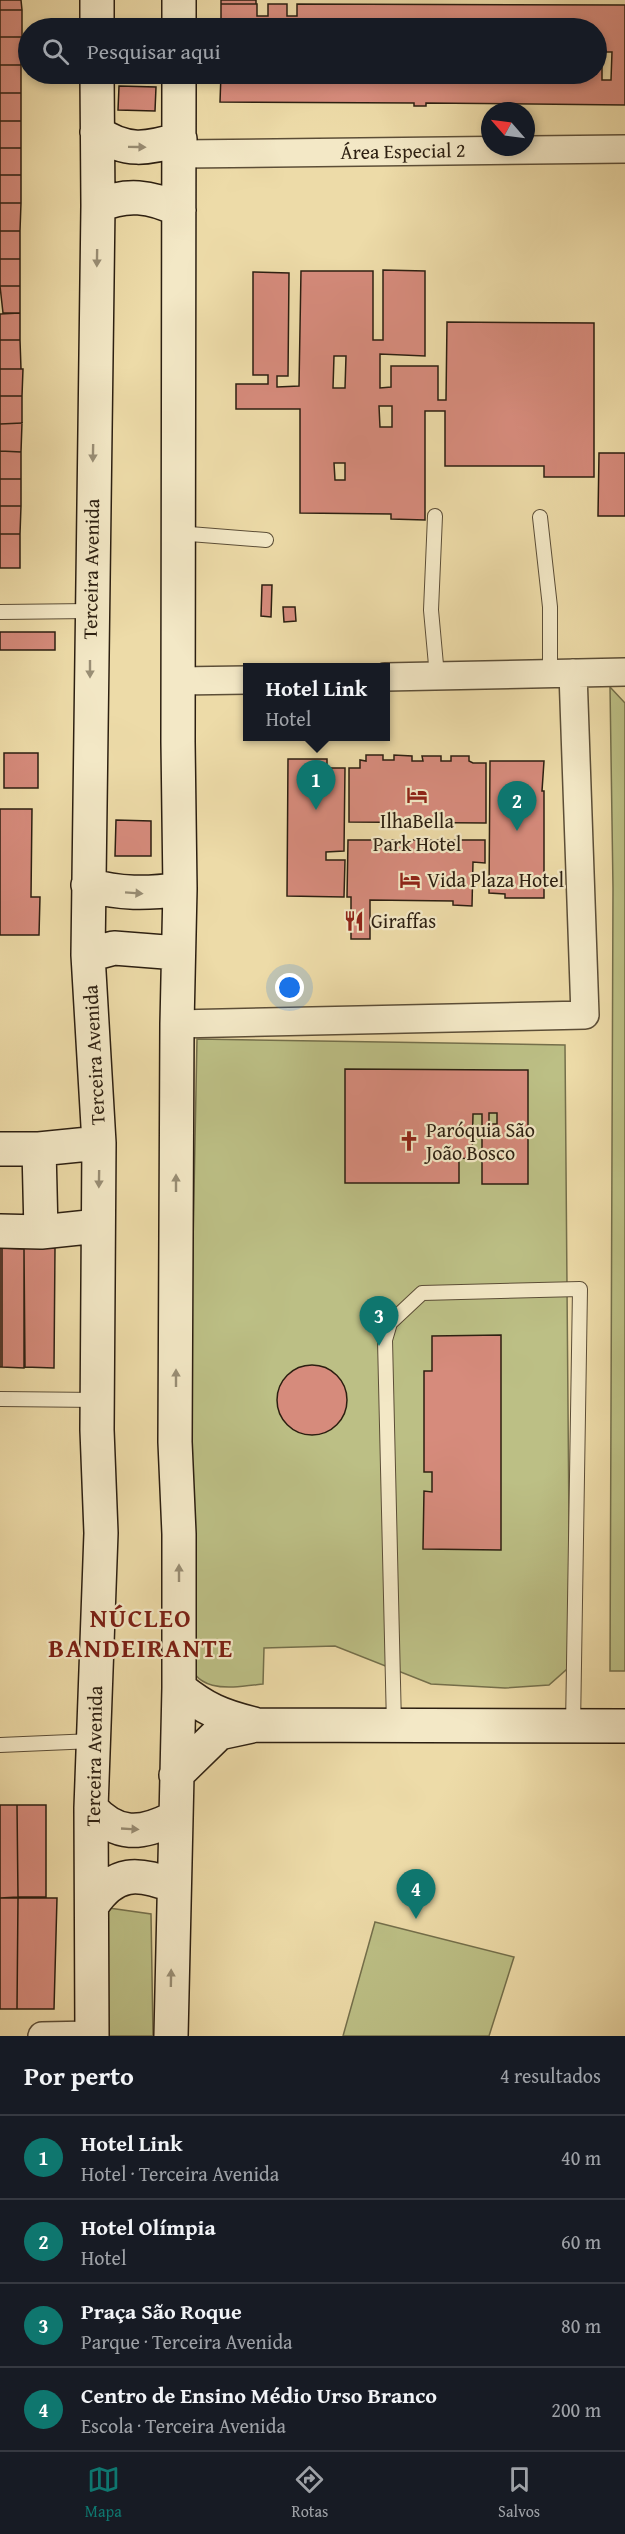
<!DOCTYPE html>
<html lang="pt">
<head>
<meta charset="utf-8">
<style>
  body { margin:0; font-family:"Gentium Book Plus",serif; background:#20242c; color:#f1f3f6 }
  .compass { position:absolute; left:481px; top:102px; width:54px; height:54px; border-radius:50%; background:#171b24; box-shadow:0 3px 9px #0003; rotate:298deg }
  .you { position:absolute; left:290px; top:988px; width:21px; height:21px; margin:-15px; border:4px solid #fff; border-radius:50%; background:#1a73e8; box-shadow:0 0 0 9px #1a73e833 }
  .badge { display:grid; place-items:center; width:39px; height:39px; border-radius:50%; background:#0f766e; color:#fff; font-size:20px; font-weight:700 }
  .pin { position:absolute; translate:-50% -50px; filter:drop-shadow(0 2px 3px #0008) }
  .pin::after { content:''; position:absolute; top:32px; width:21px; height:18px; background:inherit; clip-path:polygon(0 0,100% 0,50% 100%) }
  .popup { position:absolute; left:243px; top:663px; width:147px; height:78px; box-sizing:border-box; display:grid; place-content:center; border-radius:0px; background:#171b24; filter:drop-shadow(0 2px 4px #0005); font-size:20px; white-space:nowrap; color:#9ea1a6 }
  .popup b { font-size:22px; color:#f1f3f6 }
  .popup::after { content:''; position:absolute; left:50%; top:100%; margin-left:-12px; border:12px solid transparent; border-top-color:#171b24 }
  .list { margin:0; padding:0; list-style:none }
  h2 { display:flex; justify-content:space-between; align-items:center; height:78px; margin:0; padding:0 24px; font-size:26px }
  h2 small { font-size:20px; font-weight:400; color:#9ea1a6 }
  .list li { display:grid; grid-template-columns:39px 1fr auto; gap:18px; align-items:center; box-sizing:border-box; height:84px; padding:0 24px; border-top:2px solid #363941 }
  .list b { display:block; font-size:22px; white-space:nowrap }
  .list p { margin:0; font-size:20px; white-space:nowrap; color:#9ea1a6 }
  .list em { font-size:20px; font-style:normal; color:#9ea1a6 }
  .icon { flex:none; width:33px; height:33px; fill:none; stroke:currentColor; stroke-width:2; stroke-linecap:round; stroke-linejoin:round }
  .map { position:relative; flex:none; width:625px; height:2036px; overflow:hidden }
  .search { position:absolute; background:#171b24; box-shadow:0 3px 9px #0003; left:18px; right:18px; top:18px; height:66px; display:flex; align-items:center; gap:15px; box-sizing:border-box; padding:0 21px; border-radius:33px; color:#9ea1a6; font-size:22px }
  .sheet { height:414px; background:#171b24 }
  nav { display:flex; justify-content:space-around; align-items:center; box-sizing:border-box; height:84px; border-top:2px solid #363941; background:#171b24; font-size:16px; color:#9ea1a6 }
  nav a { display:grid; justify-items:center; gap:3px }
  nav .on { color:#0f766e }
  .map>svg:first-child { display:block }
  .green { fill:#bcbf85; stroke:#746f4b; stroke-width:1.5 }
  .building { fill:#d68b7c; stroke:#2c1f11; stroke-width:1.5; fill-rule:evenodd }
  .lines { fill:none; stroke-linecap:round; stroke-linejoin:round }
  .lane-casing { stroke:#5c4e37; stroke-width:16 }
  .street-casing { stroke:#5c4e37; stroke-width:30 }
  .secondary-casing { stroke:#2c1f11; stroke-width:36 }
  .lane { stroke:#f3e8c6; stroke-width:14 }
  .street { stroke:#f3e8c6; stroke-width:27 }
  .secondary { stroke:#f3e8c6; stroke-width:33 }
  .oneway { fill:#998e75 }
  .labels { text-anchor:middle; stroke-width:4.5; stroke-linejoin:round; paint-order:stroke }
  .street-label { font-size:20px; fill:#2c1f11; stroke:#f3e8c6 }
  .poi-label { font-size:20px; fill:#2c1f11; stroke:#f3e8c6; text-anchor:start }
  .district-label { font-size:26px; font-weight:bold; letter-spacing:1.5px; fill:#7a1f14; stroke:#f3e8c6 }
</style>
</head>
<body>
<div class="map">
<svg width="625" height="2036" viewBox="0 0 625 2036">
  <rect width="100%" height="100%" fill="#eddba8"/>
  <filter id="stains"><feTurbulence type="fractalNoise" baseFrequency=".00333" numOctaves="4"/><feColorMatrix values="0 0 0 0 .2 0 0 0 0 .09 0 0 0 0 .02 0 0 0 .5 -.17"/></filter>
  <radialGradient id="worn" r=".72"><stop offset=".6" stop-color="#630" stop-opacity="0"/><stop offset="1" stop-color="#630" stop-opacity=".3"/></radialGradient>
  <path class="green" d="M610,687L625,703V1671H610L613,888Z
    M197,1039L565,1045L570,1648L567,1669L549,1685L505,1688L431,1684L335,1646L264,1648L263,1684C229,1688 195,1695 185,1654Z
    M102,1907L151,1914L153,2036H103Z
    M375,1922L514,1957L489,2036H343Z"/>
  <path class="building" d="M0,0H21L22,10H0Z
    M221,0H256V4H221Z
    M221,4H257V16H268V4H287V16H297V4L625,5V105L426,103V106H414V103L220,102L221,74H374V78L379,79V74H462V78L471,79V74H555V79H564V74H596V28H221ZM602,52H612L611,80H602Z
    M0,10H22V37H0Z
    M0,37H22L21,65H0Z
    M0,65H21V93H0Z
    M119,86L156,87L155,111L118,110Z
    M0,93H21V121H0Z
    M0,121H21V148H0Z
    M0,148H21V175H0Z
    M0,175H21V203H0Z
    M0,203H21L20,231H0Z
    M0,231H20V259H0Z
    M0,259H20V286H0Z
    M383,270L425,271V356L380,354V388L391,387V366H438V400H446L447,322L594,323V477H544V466H445V411H425V520L391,519V514L300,513V409H236V384H268V375H253V272L289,273L288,376H277V387L299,386L301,271H373V340H383ZM334,356H346L345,388H333ZM379,406H392V427H380ZM334,463H345V480H335Z
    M0,286H20V313H3Z
    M20,313V340H0V314Z
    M0,340H20L21,369H0Z
    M0,369H23L22,396H0Z
    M0,396H22V423L0,424Z
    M22,423L21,452L0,451V424Z
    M0,451L21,452V479H0Z
    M599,453H625V516H598Z
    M0,479H21V506H0Z
    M0,506H21L20,534H0Z
    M0,534H20V568H0Z
    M262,585H272L271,617L261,616Z
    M283,607H295L296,621L284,622Z
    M0,632H55V650H0Z
    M4,753H38V788H4Z
    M366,755H383V760H394V755L412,756V761H423L422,756H441V761H451V756H469V761L473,763H486V823L349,822V768H360V760L366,761Z
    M288,759H327V768H345L344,851L326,852V860H345L344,897L287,896Z
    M490,761H544L542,791H544V898H505V894L489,893Z
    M0,809H32L31,897H40L39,935H0Z
    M116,820L151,821V856H115Z
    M348,840H485V863L473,862L472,906L453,905V901L370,900V939H351V897H347Z
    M345,1069L528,1070V1184H482V1114H473L472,1159L459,1158V1183H345ZM489,1113H497V1124H489Z
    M0,1248H2V1367H0Z
    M2,1248L24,1249V1368L2,1367Z
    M24,1248H55L54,1368L25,1367Z
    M501,1335V1550L423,1549L424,1491L432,1492V1472H424V1371H432V1336Z
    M277 1400a35 35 0 1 1 70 0a35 35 0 1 1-70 0Z
    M0,1805H17L18,1897L0,1898Z
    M17,1805H46V1897H18Z
    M0,1898H18L17,2009H0Z
    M18,1898H57L54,2009H17Z"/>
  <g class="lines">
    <g class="lane-casing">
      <path id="lane" d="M435,516L431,610L437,676
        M540,517L550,607V674
        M177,533L266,540
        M0,612L90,611
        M0,1399L98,1400
        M394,1725L385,1340L390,1323L422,1293L580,1289L573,1727
        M0,1745L93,1741"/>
    </g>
    <g class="street-casing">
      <path id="street" d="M181,154L625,149
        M385,677L625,672
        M178,681L247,680
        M177,1024L585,1015L573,673
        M42,2036L92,2035"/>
    </g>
    <g class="secondary-casing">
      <path id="secondary" d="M179,0V28
        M97,28V0
        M97,132C125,153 148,149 180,139
        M98,206C126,193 151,196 179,210
        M88,885C120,894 147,894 180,889
        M88,955L114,948L178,953
        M0,1149H39L99,1143
        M39,1149L41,1232
        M0,1231L41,1232L98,1226
        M179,1688C205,1709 221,1716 254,1724
        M176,1775L219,1733L256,1725L625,1726
        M91,1808C117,1837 141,1835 174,1818
        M93,1904C115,1871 138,1872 173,1886
        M92,2036L91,1808L101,1533L97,1430L99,1143L88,955L98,206L97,74
        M171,2036L179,1688V1534L175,1442L177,1024L180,889L178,742L179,74"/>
    </g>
    <use href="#lane" class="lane"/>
    <use href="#street" class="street"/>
    <use href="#secondary" class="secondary"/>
  </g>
  <defs><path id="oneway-solid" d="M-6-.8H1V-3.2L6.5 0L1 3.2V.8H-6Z" transform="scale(1.5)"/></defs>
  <g class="oneway">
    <use href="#oneway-solid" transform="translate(137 147) rotate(1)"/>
    <use href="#oneway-solid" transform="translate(97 258) rotate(91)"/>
    <use href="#oneway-solid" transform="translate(93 453) rotate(91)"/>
    <use href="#oneway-solid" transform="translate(90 669) rotate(90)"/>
    <use href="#oneway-solid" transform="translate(134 893) rotate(4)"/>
    <use href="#oneway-solid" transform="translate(99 1179) rotate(91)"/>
    <use href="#oneway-solid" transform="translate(176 1183) rotate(-90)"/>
    <use href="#oneway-solid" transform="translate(176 1378) rotate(-90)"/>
    <use href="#oneway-solid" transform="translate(179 1573) rotate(-90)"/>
    <use href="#oneway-solid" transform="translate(130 1829) rotate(3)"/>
    <use href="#oneway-solid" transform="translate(171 1978) rotate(-89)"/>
  </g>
  <defs>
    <g id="hotel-bare" transform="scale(1.62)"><path d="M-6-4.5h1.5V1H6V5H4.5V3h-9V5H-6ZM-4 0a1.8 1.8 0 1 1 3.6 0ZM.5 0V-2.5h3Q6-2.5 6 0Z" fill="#8f2418" stroke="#f3e8c6" stroke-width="2.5" paint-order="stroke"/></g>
    <g id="restaurant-bare" transform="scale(1.62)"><path d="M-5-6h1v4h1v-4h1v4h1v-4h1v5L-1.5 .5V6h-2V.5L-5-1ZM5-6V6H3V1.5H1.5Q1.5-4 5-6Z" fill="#8f2418" stroke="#f3e8c6" stroke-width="2.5" paint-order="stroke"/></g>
    <g id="church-bare" transform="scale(1.62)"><path d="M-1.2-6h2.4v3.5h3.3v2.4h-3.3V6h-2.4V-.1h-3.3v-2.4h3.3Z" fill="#8f2418" stroke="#f3e8c6" stroke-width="2.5" paint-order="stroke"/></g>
  </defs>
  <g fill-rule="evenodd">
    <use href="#hotel-bare" x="417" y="795"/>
    <use href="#hotel-bare" x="410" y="880"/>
    <use href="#restaurant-bare" x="354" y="921"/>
    <use href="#church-bare" x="409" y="1141"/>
  </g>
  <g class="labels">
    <g class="street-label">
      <text transform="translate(403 151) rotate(-1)" y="7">Área Especial 2</text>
      <text transform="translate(91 569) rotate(-89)" y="7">Terceira Avenida</text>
      <text transform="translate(94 1055) rotate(-93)" y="7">Terceira Avenida</text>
      <text transform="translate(94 1756) rotate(-89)" y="7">Terceira Avenida</text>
    </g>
    <g class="poi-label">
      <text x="417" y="828" text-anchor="middle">IlhaBella<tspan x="417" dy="23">Park Hotel</tspan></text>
      <text x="427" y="887">Vida Plaza Hotel</text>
      <text x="371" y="928">Giraffas</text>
      <text x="426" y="1137">Paróquia São<tspan x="426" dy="23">João Bosco</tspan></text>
    </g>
    <g class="district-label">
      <text x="141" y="1627">NÚCLEO<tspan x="141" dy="30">BANDEIRANTE</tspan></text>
    </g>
  </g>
  <rect width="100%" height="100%" filter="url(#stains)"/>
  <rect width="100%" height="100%" fill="url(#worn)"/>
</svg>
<svg class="compass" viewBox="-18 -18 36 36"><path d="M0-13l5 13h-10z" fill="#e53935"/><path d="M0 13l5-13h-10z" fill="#9ea1a6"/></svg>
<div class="you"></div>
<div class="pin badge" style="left:316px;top:810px">1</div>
<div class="popup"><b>Hotel Link</b>Hotel</div>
<div class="pin badge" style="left:517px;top:831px">2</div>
<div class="pin badge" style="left:379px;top:1346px">3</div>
<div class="pin badge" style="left:416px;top:1919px">4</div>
<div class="search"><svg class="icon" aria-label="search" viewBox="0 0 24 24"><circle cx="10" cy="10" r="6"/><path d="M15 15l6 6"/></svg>Pesquisar aqui</div>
</div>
<section class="sheet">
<h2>Por perto<small>4 resultados</small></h2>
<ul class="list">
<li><span class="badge">1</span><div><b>Hotel Link</b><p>Hotel · Terceira Avenida</p></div><em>40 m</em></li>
<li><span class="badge">2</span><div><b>Hotel Olímpia</b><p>Hotel</p></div><em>60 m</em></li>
<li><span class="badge">3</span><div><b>Praça São Roque</b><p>Parque · Terceira Avenida</p></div><em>80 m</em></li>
<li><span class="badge">4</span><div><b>Centro de Ensino Médio Urso Branco</b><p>Escola · Terceira Avenida</p></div><em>200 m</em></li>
</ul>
</section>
<nav>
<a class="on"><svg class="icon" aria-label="map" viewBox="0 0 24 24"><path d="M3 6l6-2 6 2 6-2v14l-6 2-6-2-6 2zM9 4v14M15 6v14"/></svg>Mapa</a>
<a><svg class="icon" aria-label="directions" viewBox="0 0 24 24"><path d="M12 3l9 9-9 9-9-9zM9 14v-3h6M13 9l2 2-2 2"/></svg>Rotas</a>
<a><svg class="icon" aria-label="saved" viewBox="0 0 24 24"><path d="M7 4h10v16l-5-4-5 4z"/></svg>Salvos</a>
</nav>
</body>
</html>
